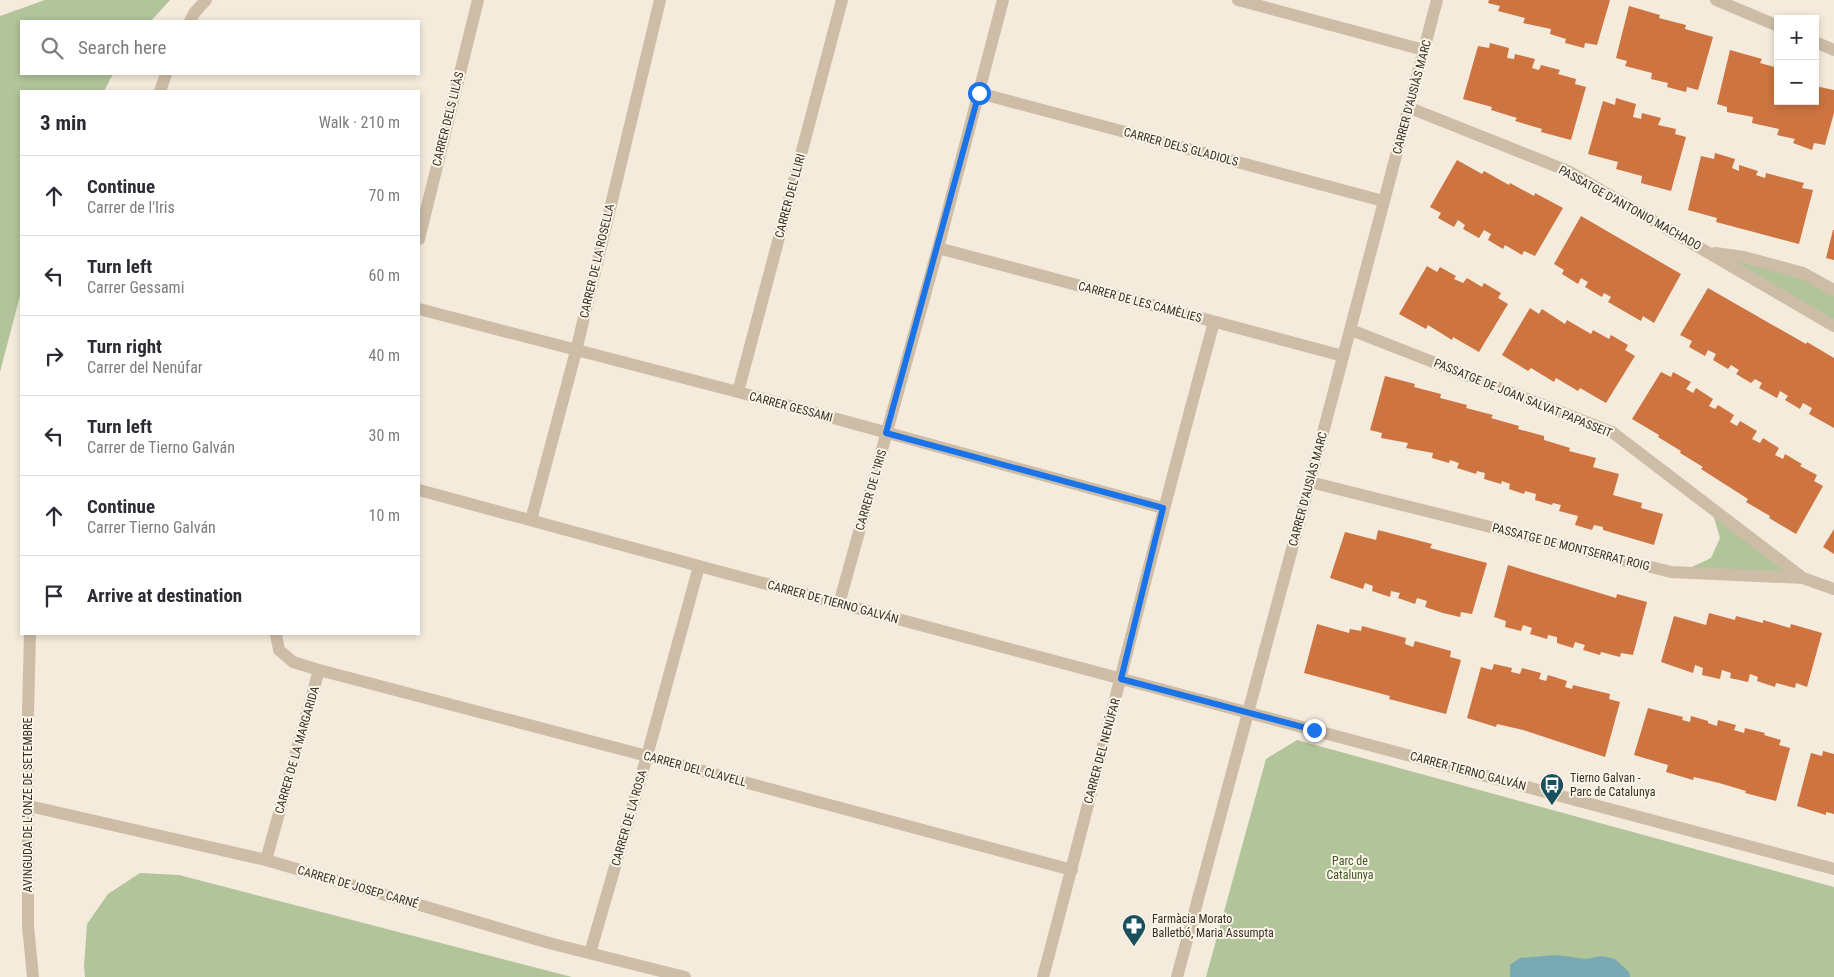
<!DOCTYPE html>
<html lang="en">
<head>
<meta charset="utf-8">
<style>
  body { margin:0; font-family:"Roboto Condensed",sans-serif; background:#f2f2f3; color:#2b2b33 }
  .controls { position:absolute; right:15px; top:15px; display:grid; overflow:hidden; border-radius:0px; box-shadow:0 2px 8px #0003 }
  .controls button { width:45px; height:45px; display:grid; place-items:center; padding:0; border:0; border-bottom:1px solid #e1e1e2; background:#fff; color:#2b2b33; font:25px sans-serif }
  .stop { position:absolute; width:15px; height:15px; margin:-11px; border:4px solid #1a73e8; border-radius:50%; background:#fff }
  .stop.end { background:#1a73e8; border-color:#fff; box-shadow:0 1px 5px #0008 }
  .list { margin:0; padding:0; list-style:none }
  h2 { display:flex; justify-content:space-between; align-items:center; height:65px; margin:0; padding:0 20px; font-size:21px }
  h2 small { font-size:16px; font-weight:400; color:#7c7c81 }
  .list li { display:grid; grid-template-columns:32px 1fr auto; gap:15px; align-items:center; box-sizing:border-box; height:80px; padding:0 20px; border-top:1px solid #e1e1e2 }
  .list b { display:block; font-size:19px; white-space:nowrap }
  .list p { margin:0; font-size:16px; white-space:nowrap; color:#7c7c81 }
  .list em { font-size:16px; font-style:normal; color:#7c7c81 }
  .icon { flex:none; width:28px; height:28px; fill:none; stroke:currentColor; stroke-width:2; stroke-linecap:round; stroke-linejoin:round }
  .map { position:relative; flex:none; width:1834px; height:977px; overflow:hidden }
  .search { position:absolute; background:#fff; box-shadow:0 2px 8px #0003; left:20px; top:20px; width:400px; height:55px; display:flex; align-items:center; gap:12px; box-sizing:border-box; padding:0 18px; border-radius:0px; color:#7c7c81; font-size:19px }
  .panel { position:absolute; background:#fff; box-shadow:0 2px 8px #0003; left:20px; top:90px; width:400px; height:545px; border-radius:0px }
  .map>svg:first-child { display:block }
  .green { fill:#b1c49a }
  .water { fill:#79a9b3 }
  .building { fill:#cd7440 }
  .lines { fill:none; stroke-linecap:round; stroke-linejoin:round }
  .minor { stroke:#cdbda7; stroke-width:12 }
  .route { stroke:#1a73e8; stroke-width:6 }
  .labels { text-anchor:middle; stroke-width:4; stroke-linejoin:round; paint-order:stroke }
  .street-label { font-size:12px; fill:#382f28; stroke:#fbf5e8 }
  .poi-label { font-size:12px; fill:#382f28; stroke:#fbf5e8; text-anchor:start }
  .park-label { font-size:12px; fill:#41582a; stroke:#fbf5e8 }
</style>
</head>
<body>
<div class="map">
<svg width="1834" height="977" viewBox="0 0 1834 977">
  <rect width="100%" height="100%" fill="#f4ebdc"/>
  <path class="green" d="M45,0H170L151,21H21V74H113L104,91H21V292L0,372V16Z
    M1710,253L1744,257L1834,290V326Z
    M1711,507L1803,578L1681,572L1711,558L1720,538Z
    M1297,740L1834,887V977H1206L1266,759Z
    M140,873L179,875L572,977H85L84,966L87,924L108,894Z"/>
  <path class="water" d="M1555,955L1586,959L1602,956L1615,959L1629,972L1630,977H1510V965L1520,958Z"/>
  <path class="building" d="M1489,0H1610L1597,45L1585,43L1584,48L1565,43L1566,39L1550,34L1551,29L1523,23L1525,18L1498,11L1500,6L1488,3Z
    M1629,6L1660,15L1659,18L1686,25L1685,29L1713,37L1698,90L1687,87L1686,92L1667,87L1668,83L1651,79L1652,73L1625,66L1627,61L1616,58Z
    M1490,43L1509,48L1507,58L1514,59L1515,54L1535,59L1532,68L1539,70L1541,65L1560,70L1558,74L1576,79L1575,84L1586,87L1571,140L1541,132L1542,129L1515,121L1517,118L1491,110L1492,107L1463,99L1478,46L1489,48Z
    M1730,50L1762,59L1760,63L1778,68V101H1815V86L1834,90V113L1825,145L1814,143L1812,150L1793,143L1795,139L1777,135L1779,129L1752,123L1753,117L1727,112V107L1717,104Z
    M1616,98L1636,104L1633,117L1641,119L1642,113L1661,118L1658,125L1676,129L1675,134L1686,137L1671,191L1641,183L1642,176L1616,169L1618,162L1588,154L1603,101L1615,105Z
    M1715,153L1735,159L1732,168L1739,171V165L1758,171L1756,175L1765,178L1766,173L1804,183L1802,188L1813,190L1799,244L1716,222L1717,218L1688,210L1701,156L1714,159Z
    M1457,160L1482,174L1484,171L1509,185L1510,183L1534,196L1535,193L1563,208L1535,256L1524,251L1522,255L1505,245L1503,249L1488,240L1491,234L1484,230L1479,238L1463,229L1465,225L1458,220L1454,227L1438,218L1441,213L1430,207Z
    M1581,216L1681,274L1654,323L1643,316L1641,321L1608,302L1611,297L1604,293L1602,297L1585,287L1588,282L1581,278L1578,284L1562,274L1564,270L1554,264Z
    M1833,230H1834V260L1826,258Z
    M1427,266L1437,272L1440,267L1456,276L1454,279L1463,283L1467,278L1482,287L1484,283L1501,293L1498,298L1508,304L1479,352L1453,337L1452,340L1428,325L1426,329L1399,314Z
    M1708,288L1806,344L1807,342L1834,358V428L1809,414L1812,408L1803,403L1800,409L1785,400L1788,396L1780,391L1777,398L1759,388L1762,383L1755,379L1751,383L1736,374L1739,370L1731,365L1728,369L1713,360L1716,354L1708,350L1705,356L1689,347L1692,341L1680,335Z
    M1530,308L1539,314L1542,309L1565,324L1567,320L1591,334L1593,330L1609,339L1611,335L1628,345L1625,350L1635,356L1606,403L1580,388L1578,391L1556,378L1554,382L1531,368L1528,371L1502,355Z
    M1661,372L1671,377L1673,372L1691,382L1686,389L1693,393L1696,388L1713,399L1709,406L1715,409L1718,405L1734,415L1730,422L1737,426L1740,421L1757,431L1752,439L1760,443L1763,438L1779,448L1775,455L1783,459L1785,454L1802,464L1800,466L1817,475L1814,481L1823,486L1796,534L1769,518L1770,516L1746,502L1748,499L1701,469L1703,467L1680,453L1681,451L1658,437L1659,435L1632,419Z
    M1385,376L1415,384L1414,387L1441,394L1440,398L1467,405L1466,408L1493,415L1491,418L1519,426L1518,429L1544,436V440L1570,448L1569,451L1596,458L1593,467L1619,474L1613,495L1642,503L1641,508L1663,514L1654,545L1603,530V527L1594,525L1592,530L1575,525L1578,516L1559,511L1561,505L1553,503L1552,505L1535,500L1536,494L1525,491L1524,494L1509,489L1510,484L1502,481L1501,484L1484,479L1485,473L1477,471L1476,474L1457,468L1459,463L1450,460L1449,463L1432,458L1433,453L1406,448L1408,443L1381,438L1382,433L1370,430Z
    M1834,529V554L1823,547Z
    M1378,530L1432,544L1430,548L1487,563L1472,614L1461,612L1460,617L1443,613L1425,607L1427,601L1417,598L1415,604L1398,598L1400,593L1391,591L1390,597L1372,591L1373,586L1365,583L1363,589L1330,578L1345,532L1376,540Z
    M1508,565L1616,598L1617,594L1647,602L1633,655L1621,653L1620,657L1601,652L1600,655L1583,650L1585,645L1575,642L1573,648L1557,643V637L1548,635L1547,639L1530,634L1532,628L1523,625L1521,631L1505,627L1506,621L1494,617Z
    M1709,613L1735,620L1736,616L1763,623V620L1790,628L1791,624L1822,633L1807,687L1796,683L1795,688L1776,683L1775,687L1757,681L1758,677L1750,674L1748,682L1730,678L1731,673L1722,670L1720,679L1702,675L1703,668L1695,665L1693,673L1661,662L1674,616L1706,625Z
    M1317,624L1349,633L1350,629L1361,631L1362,626L1406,638L1405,644L1413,647L1415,641L1451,651L1450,657L1461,660L1446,714L1389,699L1390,696L1304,673Z
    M1494,664L1512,668L1511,672L1520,674L1522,668L1541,673L1539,679L1546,681L1548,675L1567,681L1565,687L1572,689L1573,685L1610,694L1609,699L1620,702L1605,757L1523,730L1497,724L1496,727L1467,718L1481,667L1492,670Z
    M1648,708L1683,717L1682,720L1690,722L1691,716L1708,721V723L1717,726L1718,720L1736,725L1734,730L1744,733L1745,728L1765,733L1764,735L1781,740L1779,745L1790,748L1776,801L1745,793L1746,791L1719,783L1694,777L1693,780L1666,772L1668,765L1634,755Z
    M1823,751L1834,754V814L1826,812V815L1797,806L1811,753L1822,756Z"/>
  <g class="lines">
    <path class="minor" d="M1238,0L1424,50
      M1716,0L1778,26
      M190,21L195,12L206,0
      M1815,42L1834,50
      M160,91L166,74
      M979,93L1383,201
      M1410,108L1568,171L1834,326
      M419,239L478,0
      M938,248L1343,356
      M1715,253L1744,257L1803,273L1834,290
      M419,309L738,392L1163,508
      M1351,330L1612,432L1803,578
      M738,392L842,0
      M1310,482L1671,572L1803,578L1834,589
      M419,490L699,566L1834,869
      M531,520L576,351L660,0
      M839,604L938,248L1003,0
      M30,634L28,713V926L33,977
      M319,670L647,756L1072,870
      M29,806L266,860L549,943L685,977
      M266,860L319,670L293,662L279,650L276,634
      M590,953L647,756L699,566
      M1043,977C1101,759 1154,540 1214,322
      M1177,977L1310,482L1437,0"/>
  </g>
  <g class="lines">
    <path class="route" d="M979,93L886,433L1163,508L1121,679L1314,730"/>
  </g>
  <defs>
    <g id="bus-pin" transform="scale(1.25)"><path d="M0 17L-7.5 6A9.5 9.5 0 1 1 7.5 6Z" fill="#1a505d" stroke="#fbf5e8"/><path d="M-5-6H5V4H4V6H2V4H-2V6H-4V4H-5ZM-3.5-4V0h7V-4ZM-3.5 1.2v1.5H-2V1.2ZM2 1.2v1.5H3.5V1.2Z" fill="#fff"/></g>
    <g id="pharmacy-pin" transform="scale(1.25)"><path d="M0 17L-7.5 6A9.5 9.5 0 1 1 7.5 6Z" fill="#1a505d" stroke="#fbf5e8"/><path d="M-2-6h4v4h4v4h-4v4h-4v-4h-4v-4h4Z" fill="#fff"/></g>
  </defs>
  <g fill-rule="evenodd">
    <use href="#bus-pin" x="1552" y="785"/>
    <use href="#pharmacy-pin" x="1134" y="926"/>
  </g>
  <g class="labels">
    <g class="street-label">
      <text transform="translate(1412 97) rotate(-75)" y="4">CARRER D'AUSIÀS MARC</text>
      <text transform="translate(448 119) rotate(-76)" y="4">CARRER DELS LILÀS</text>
      <text transform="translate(1181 147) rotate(15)" y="4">CARRER DELS GLADIOLS</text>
      <text transform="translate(790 196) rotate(-75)" y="4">CARRER DEL LLIRI</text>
      <text transform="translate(1630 208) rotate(29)" y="4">PASSATGE D'ANTONIO MACHADO</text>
      <text transform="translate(597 261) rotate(-77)" y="4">CARRER DE LA ROSELLA</text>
      <text transform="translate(1140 302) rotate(15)" y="4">CARRER DE LES CAMÈLIES</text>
      <text transform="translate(1523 398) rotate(22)" y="4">PASSATGE DE JOAN SALVAT PAPASSEIT</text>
      <text transform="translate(791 407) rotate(15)" y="4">CARRER GESSAMI</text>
      <text transform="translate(1308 489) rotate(-75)" y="4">CARRER D'AUSIÀS MARC</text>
      <text transform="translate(871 490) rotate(-74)" y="4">CARRER DE L'IRIS</text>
      <text transform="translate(1571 547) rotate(14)" y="4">PASSATGE DE MONTSERRAT ROIG</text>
      <text transform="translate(833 602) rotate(15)" y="4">CARRER DE TIERNO GALVÁN</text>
      <text transform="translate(297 750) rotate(-74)" y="4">CARRER DE LA MARGARIDA</text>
      <text transform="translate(1102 751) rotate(-75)" y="4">CARRER DEL NENÚFAR</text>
      <text transform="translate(695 769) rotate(15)" y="4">CARRER DEL CLAVELL</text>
      <text transform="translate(1468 771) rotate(15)" y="4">CARRER TIERNO GALVÁN</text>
      <text transform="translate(28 805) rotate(-90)" y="4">AVINGUDA DE L'ONZE DE SETEMBRE</text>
      <text transform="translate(629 818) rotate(-74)" y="4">CARRER DE LA ROSA</text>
      <text transform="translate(358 887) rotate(16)" y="4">CARRER DE JOSEP CARNÉ</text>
    </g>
    <g class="poi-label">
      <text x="1570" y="782">Tierno Galvan -<tspan x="1570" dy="14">Parc de Catalunya</tspan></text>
      <text x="1152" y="923">Farmàcia Morato<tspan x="1152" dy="14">Balletbó, Maria Assumpta</tspan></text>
    </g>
    <g class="park-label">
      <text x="1350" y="865">Parc de<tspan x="1350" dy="14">Catalunya</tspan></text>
    </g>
  </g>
</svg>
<div class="controls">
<button>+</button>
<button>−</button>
</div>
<div class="stop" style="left:979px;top:93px"></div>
<div class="stop end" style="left:1314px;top:730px"></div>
<div class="search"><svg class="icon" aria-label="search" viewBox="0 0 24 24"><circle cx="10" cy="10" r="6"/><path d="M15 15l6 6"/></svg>Search here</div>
<section class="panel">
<h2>3 min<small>Walk · 210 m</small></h2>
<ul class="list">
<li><svg class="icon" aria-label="ahead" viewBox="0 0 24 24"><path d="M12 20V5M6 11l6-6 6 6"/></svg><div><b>Continue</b><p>Carrer de l'Iris</p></div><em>70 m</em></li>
<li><svg class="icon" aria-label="left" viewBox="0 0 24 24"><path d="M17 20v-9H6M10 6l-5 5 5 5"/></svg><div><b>Turn left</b><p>Carrer Gessami</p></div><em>60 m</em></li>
<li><svg class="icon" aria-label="right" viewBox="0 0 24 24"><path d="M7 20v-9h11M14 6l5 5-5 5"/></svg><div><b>Turn right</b><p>Carrer del Nenúfar</p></div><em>40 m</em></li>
<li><svg class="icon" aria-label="left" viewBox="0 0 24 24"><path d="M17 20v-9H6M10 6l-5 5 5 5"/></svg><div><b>Turn left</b><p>Carrer de Tierno Galván</p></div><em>30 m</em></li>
<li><svg class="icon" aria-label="ahead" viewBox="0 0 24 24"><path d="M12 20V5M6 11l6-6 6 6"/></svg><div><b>Continue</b><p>Carrer Tierno Galván</p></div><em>10 m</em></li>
<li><svg class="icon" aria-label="arrive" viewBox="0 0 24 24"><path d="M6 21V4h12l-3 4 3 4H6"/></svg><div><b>Arrive at destination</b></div></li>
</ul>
</section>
</div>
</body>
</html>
